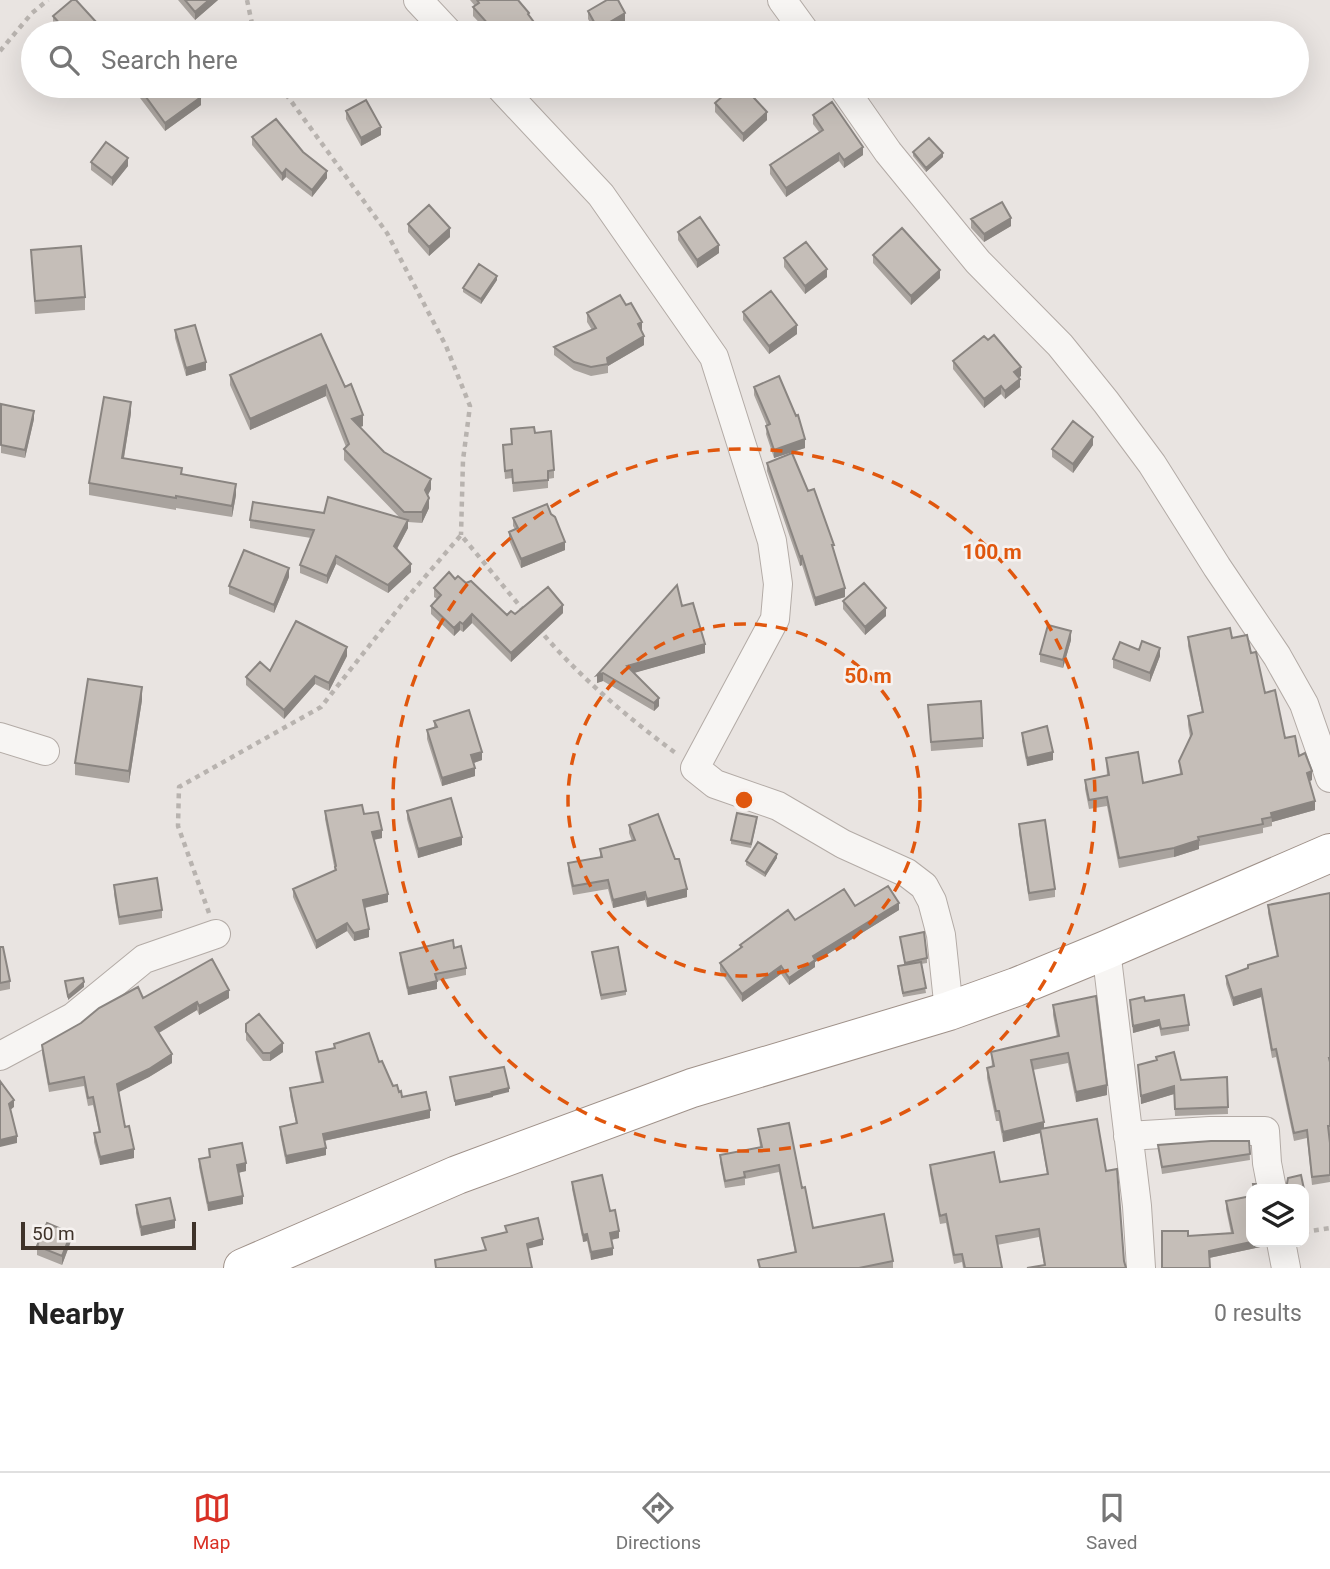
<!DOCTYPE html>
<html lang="en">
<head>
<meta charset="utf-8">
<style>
  body { margin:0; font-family:Roboto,sans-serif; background:#f6f6f6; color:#222 }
  .controls { position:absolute; right:21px; bottom:21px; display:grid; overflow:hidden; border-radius:14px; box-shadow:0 7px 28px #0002 }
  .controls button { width:63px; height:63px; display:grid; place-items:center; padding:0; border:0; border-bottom:2px solid #e0e0e0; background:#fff; color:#222; font:35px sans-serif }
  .scale { position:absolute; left:21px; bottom:18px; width:175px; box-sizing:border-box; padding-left:7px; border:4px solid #3f332a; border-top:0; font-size:19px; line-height:24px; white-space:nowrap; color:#3f332a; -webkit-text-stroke:5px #f6f2f0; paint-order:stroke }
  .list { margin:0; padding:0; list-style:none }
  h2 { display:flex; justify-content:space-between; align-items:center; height:91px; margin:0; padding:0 28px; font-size:30px }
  h2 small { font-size:23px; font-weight:400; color:#767676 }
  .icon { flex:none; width:38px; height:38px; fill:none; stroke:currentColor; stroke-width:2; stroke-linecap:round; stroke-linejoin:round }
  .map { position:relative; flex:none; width:1330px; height:1268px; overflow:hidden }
  .search { position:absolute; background:#fff; box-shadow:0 7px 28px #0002; left:21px; right:21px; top:21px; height:77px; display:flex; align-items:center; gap:18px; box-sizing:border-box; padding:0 24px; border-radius:38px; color:#767676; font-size:26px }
  .sheet { height:203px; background:#fff }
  nav { display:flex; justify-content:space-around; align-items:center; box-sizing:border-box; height:98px; border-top:2px solid #e0e0e0; background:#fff; font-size:19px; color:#767676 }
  nav a { display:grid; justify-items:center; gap:4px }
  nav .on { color:#d93025 }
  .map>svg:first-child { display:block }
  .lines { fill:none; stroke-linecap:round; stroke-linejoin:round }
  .street-casing { stroke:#b3aba6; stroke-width:30 }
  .highway-casing { stroke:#9f9189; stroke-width:40 }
  .path { stroke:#b8b3af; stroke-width:4.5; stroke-dasharray:5 5; stroke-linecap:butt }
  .street { stroke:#f7f5f3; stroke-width:28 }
  .highway { stroke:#fff; stroke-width:38 }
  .wall { fill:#a9a39e }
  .shaded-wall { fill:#8a8581 }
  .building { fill:#c5beb8; stroke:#8a8581; stroke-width:2 }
  .ring { fill:none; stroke:#e0570e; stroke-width:3.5; stroke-dasharray:12 9 }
  .centre { fill:#e0570e; stroke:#f6f2f0; stroke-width:3.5 }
  .ring-label { font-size:21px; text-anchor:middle; font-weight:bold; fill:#e0570e; stroke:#f6f2f0; stroke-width:5; stroke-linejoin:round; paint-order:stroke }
</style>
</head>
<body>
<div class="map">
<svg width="1330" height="1268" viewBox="0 0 1330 1268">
  <rect width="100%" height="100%" fill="#e9e4e1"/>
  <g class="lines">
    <g class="street-casing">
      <path id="street" d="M418,0L449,33
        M782,0L806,33
        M499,86L601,195L714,357L772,541L778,584L775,619L695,768L715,784L778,806L843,844L907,873L924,886L932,901L941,935L949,1011
        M842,86L888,152L978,262L1060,345L1106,402L1152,464L1217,567L1277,656L1304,704L1330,778
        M0,737L45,751
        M1106,950L1137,1206L1141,1268
        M0,1056L73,1017L144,959L216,934
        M1128,1136L1210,1131H1265L1267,1163L1272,1189
        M1281,1242L1286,1268"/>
    </g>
    <g class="highway-casing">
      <path id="highway" d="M243,1268L457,1175L692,1088L949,1011L1016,987L1106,950L1330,853"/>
    </g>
    <path class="path" d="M247,0L254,33
      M0,51L32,13L48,0
      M280,86L387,233L446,346L470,406L463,460L461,535
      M538,628C578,676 627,717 677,754
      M209,913L178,826L179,787L321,707L406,599L461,535L524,611
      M1304,1232L1330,1228"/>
    <use href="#street" class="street"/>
    <use href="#highway" class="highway"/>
  </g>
  <path class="wall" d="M178,0H218L195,20Z
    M470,0H518L542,33H489L473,16V7L475,6Z
    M588,11L625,22L605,33H596L588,19Z
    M53,16L97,31L94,33H61L53,25Z
    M137,86L201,105L165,131L137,94Z
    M715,103L767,120L743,142L715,112Z
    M346,111L381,135L361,146L346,119Z
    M813,115L863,155L844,168L839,161L786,197L770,174V165L819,132L813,124Z
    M252,137L303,152L327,178L312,197L286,177L282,181L252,145Z
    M913,152L943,157L926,172L913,156Z
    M91,162L128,166L112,186L91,170Z
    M971,219L1011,226L984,242L971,228Z
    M408,224L450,237L429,256L408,232Z
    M678,232L719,253L697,268L678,240Z
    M31,250L85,297V310L35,314Z
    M873,255L940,278L911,305L873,263Z
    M784,258L827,277L805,294L784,267Z
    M497,280L481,304L463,292V288Z
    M626,305L642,330L641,331L644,345L608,366V373L591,376L574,370L554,355V347L592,330L587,322V313Z
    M743,312L797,334L769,354L743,320Z
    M175,330L206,370L186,376L175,338Z
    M321,334L363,426L360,427L384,452L431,489L428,495L429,508L422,523L408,522V528L397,549L411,572L388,593L336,564L327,584L300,573V565L311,538L250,528V520L324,513L400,518L344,460V449L346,447L326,396L250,430L230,385V375Z
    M953,361L1021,376L1019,377L1020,387L1005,399L1001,394L984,408L953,369Z
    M754,387L805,448L774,458L766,434L767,426L754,395Z
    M1,404L34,419L25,458L1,453Z
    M131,413L124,458L182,475L236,495L232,517L176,508V510L89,495V483Z
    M511,429L535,433L554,470V478L548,479V488L513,492L512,478L505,479L503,445L511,444Z
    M1093,445L1073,473L1052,457V449Z
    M767,463L808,491L834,550L845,597L815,606L802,565L800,566L767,471Z
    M551,514L565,550L521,568L509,540V532L515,529L513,526V518Z
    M289,577L274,613L229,594V586Z
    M455,579L466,583L507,615L563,613L511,662L472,623L463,632L460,630L454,636L431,614V606L437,599L434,597V588Z
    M843,601L886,616L865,635L843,609Z
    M682,606L705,653L633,673L659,706L654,711L603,681L597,683V675Z
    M1188,637L1232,638L1251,653L1265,693L1285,738L1299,756L1312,780L1310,781L1315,810L1272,822V826L1263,828V833L1199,846V849L1174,857L1119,868L1107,806L1089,809L1085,789V780L1107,776L1106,758L1143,783L1180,774L1179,761L1190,737L1188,725V716L1202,712L1188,646Z
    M1071,640L1063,668L1040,662V654Z
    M1139,650L1160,656L1150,682L1113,668V659Z
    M347,656L329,691L315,684L284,719L246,685V677L270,671Z
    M142,700L129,783L75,775V763Z
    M928,705L983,738V747L931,751Z
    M434,721L482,760L473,763L475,776L442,786L427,739V730L434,728Z
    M1022,733L1053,760L1027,766L1022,741Z
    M325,811L364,814L382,838L374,840L388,902L365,908L369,937L354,941L347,931L316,949L293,897V889L335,871L325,819Z
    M407,811L462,845L418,858L407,819Z
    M757,821L751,848L731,844V840Z
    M1019,824L1055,889V897L1029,901L1019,833Z
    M629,825L687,897L647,907L645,900L613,908L608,889L573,895L568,871V863L600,857V849L632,841L629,833Z
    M777,858L765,877L746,865V861Z
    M114,885L162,910V918L119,925L114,894Z
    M1330,893V1134H1329L1330,1182L1312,1185L1307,1138L1294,1141L1276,1057L1272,1058L1261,997L1233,1006L1226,984V976L1248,969V965L1277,957L1268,913V905Z
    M855,906L899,910L815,962V967L789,985L781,974L742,1002L720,971V963L740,949V945L795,920Z
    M900,937L927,958V963L921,964L926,993L903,997L898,971V966L905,965Z
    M0,947L10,981V989L0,991Z
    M592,952L626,991V995L601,1000Z
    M400,953L466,968V975L437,981V989L408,995L400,960Z
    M143,998H229L199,1015L197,1010L159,1033L172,1063L149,1077L118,1092L125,1127L134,1158L100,1165L94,1142V1133L99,1132L93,1105L88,1106L84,1086L49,1092L42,1053V1045Z
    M1130,1000L1145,1001L1189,1025V1031L1161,1036L1159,1026L1133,1033Z
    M1053,1005L1107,1095L1076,1102L1068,1063L1033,1070L1044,1129L1106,1171L1124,1261L1044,1265L1039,1237L997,1245L1002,1268H963L962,1262L954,1264L946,1223L940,1224L930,1173V1165L1000,1182L1047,1174L1040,1133L1003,1142L999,1121H996L987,1078V1068L992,1067L991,1052L1057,1037L1053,1015Z
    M246,1024L283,1052L270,1061H263L246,1040Z
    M334,1044L379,1062L393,1086L402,1097L430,1118L324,1141L326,1155L286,1164L280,1134V1127L296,1123L290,1096V1088L321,1082L316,1059V1052L334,1048Z
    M1156,1057L1181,1080L1227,1077L1228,1114L1175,1116L1174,1094L1141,1104L1138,1065L1156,1060Z
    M758,1129L802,1188L813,1228L893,1261V1268H759L758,1260L795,1253L779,1172L745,1179V1185L725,1188L720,1162V1155L760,1147Z
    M1249,1141L1250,1160L1162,1174L1158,1145Z
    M209,1149L246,1171L238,1173L243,1204L208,1211L199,1167V1159L209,1157Z
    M572,1182L610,1211L619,1238L611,1240L613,1255L591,1260L587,1241L583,1242L572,1189Z
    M1226,1201L1265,1242V1246L1209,1258L1188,1236L1231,1233L1226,1209Z
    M136,1205L175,1228L141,1236L136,1213Z
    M71,1241L62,1265L37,1255V1246Z"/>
  <path class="shaded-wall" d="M209,0H218L195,20V12Z
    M625,13V22L605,33H598V29Z
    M97,23V31L94,33H85Z
    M201,97V105L165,131V123Z
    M767,112V120L743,142V134Z
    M381,127V135L361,146V138Z
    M863,147V155L844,168V160Z
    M839,153V161L786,197V188Z
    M943,153V157L926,172V168Z
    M128,158V166L112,186V178Z
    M286,169V177L282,181V174Z
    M327,171V178L312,197V190Z
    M1011,218V226L984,242V234Z
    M450,228V237L429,256V247Z
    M719,245V253L697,268V260Z
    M827,269V277L805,294V286Z
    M940,270V278L911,305V296Z
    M497,276V280L481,304V299Z
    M642,322V330L638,333V324Z
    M797,325V334L769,354V346Z
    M644,336V345L608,366L607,358Z
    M206,362V370L186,376V368Z
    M1021,367V376L1014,381V372Z
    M1020,379V387L1005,399V391Z
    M326,385V396L250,430V419Z
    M1001,386V394L984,408V399Z
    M131,402V413L122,469V458Z
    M34,411V419L25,458V450Z
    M363,415V426L352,430V419Z
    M1093,437V445L1073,473V464Z
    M805,439V448L774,458V450Z
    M431,479V489L425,500V490Z
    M236,484V495L232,517V506Z
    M429,498V508L422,523V512Z
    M408,520V528L394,554V546Z
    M565,542V550L521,568V559Z
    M336,556V564L327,584V576Z
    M802,556V565L800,566V557Z
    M411,564V572L388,593V585Z
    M289,568V577L274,613V605Z
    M845,588V597L815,606V598Z
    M563,605V613L511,662V653Z
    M886,608V616L865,635V627Z
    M472,614V623L463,632V624Z
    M460,622V630L454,636V628Z
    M1071,631V640L1063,668V660Z
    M705,644V653L627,675V666Z
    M347,647V656L329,691V683Z
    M1160,648V656L1150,682V673Z
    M603,673V681L597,683V675Z
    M315,676V684L284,719V710Z
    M142,687V700L129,783V771Z
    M659,698V706L654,711V703Z
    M482,752V760L471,764V755Z
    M1053,752V760L1027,766V758Z
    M475,768V776L442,786V778Z
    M1312,771V780L1307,782V773Z
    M1315,801V810L1272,822L1271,813Z
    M382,830V838L372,840V832Z
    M462,837V845L418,858V849Z
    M1199,840V849L1174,857V848Z
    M777,854V858L765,877V873Z
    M687,889V897L647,907V899Z
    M645,892V900L613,908V900Z
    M388,894V902L363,908V900Z
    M899,903V910L815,962V967L789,985V978L813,956Z
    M347,923V931L316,949V941Z
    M369,929V937L354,941V933Z
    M781,966V974L742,1002V994Z
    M437,981V989L408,995V988Z
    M84,982V987L68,1000V996Z
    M1261,989V997L1233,1006V998Z
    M229,990V998L199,1015V1006Z
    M197,1002V1010L155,1035V1027Z
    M1159,1020V1026L1133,1033V1026Z
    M283,1043V1052L270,1061V1053Z
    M172,1054V1063L149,1077L117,1093V1084Z
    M1107,1085V1095L1076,1102V1092Z
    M1174,1086V1094L1141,1104V1096Z
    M509,1088V1092L493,1096V1097L455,1106V1101Z
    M14,1100V1107L9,1111V1104Z
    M430,1110V1118L323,1141V1134Z
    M1044,1122V1132L1040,1129V1133L1003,1142V1132Z
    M17,1136V1143L0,1147V1140Z
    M326,1148V1155L286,1164V1156Z
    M134,1149V1158L100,1165V1157Z
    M246,1163V1171L237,1173V1165Z
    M243,1196V1204L208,1211V1203Z
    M175,1220V1228L141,1236V1227Z
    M619,1231V1238L610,1240V1233Z
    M71,1233V1241L62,1265V1256Z
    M587,1234V1241L583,1242V1235Z
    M543,1239V1245L527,1249V1244Z
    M1251,1242H1265V1246L1209,1258V1251Z
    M613,1248V1255L591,1260V1252Z"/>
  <path class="building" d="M72,0H76L97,23L85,33H68L53,16Z
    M185,0H209L195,12Z
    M477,0H518L529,13L528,14L542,33H496L473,7L479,3Z
    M607,0H618L625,13L598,29L588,11Z
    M138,86H193L201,97L165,123Z
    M734,86H743L767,112L743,134L715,103Z
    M366,100L381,127L361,138L346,111Z
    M832,102L863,147L844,160L839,153L786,188L770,165L823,130L813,115Z
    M276,119L303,152L327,171L312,190L286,169L282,174L252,137Z
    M929,138L943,153L926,168L913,152Z
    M106,142L128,158L112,178L91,162Z
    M1002,202L1011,218L984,234L971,219Z
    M429,205L450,228L429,247L408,224Z
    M700,217L719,245L697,260L678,232Z
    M902,228L940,270L911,296L873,255Z
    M806,242L827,269L805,286L784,258Z
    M81,246L85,297L35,301L31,250Z
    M479,264L497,276L481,299L463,288Z
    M771,291L797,325L769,346L743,312Z
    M620,295L626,305L631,303L642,322L638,324L644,336L607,358L608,364L591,367L574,362L554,347L596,328L587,313Z
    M195,325L206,362L186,368L175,330Z
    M321,334L345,387L351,384L363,415L352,419L384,452L431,479L425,490L429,498L422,512H404L344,449L349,444L326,385L250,419L230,375Z
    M994,335L1021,367L1014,372L1020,379L1005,391L1001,386L984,399L953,361L984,336L988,340Z
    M779,376L796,416L798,415L805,439L774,450L766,426L770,424L754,387Z
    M104,397L131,402L122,458L182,468L181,474L236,484L232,506L176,496V498L89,483Z
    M1,404L34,411L25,450L1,445Z
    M1073,421L1093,437L1073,464L1052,449Z
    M534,427L535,433L551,431L554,470L548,471V480L513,483L512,470L505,471L503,445L512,444L511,429Z
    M792,453L808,491L814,489L834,545H832L845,588L815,598L802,556L800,557L767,463Z
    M328,497L408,520L394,546L411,564L388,585L336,556L327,576L300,565L314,530L250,520L253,502L324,513Z
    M547,504L551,514L555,517L565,542L521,559L509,532L518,528L513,518Z
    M244,550L289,568L274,605L229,586Z
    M449,572L455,579L458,576L466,583L471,581L507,615L511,611L515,614L548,587L563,605L511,653L472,614L463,624L460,622L454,628L431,606L441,595L434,588Z
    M864,583L886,608L865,627L843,601Z
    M677,585L682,606L693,603L705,644L627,666L659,698L654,703L603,673L597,675Z
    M296,621L347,647L329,683L315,676L284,710L246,677L260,662L270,671Z
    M1048,625L1071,631L1063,660L1040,654Z
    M1230,628L1232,638L1247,635L1251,653L1256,652L1265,693L1275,690L1285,738L1295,736L1299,756L1305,753L1312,771L1307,773L1315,801L1271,813L1272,817L1262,819L1263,824L1198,837L1199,840L1174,848L1119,858L1107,797L1089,800L1085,780L1109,775L1106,758L1138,752L1143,783L1182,774L1179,761L1192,734L1188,716L1203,712L1188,637Z
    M1142,641L1160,648L1150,673L1113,659L1120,642L1139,650Z
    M88,679L142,687L129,771L75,763Z
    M981,701L983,738L931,742L928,705Z
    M469,710L482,752L471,755L475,768L442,778L427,730L437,727L434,721Z
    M1047,726L1053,752L1027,758L1022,733Z
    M451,798L462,837L418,849L407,811Z
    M362,805L364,814L378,812L382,830L372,832L388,894L363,900L369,929L354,933L347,923L316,941L293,889L336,870L335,867L336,866L325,811Z
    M737,813L757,817L751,844L731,840Z
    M658,814L675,859H679L687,889L647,899L645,892L613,900L608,880L573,886L568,863L602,857L600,849L635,840L629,825Z
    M1045,820L1055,889L1029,893L1019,824Z
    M758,842L777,854L765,873L746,861Z
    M157,878L162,910L119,917L114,885Z
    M888,886L899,903L813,956L815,960L789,978L781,966L742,994L720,963L742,947L740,945L788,910L795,920L844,889L855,906Z
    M1330,893V1058H1329L1330,1062V1126H1328L1330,1143V1175L1312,1177L1307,1130L1294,1133L1276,1049L1272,1050L1261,989L1233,998L1226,976L1248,968V965L1278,956L1268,905Z
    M924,932L927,958L905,963L900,937Z
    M453,940L454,948L461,946L466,968L435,974L437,981L408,988L400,953Z
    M0,947H3L10,981L0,983Z
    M618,947L626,991L601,995L592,952Z
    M212,959L229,990L199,1006L197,1002L155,1027L172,1054L149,1069L117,1084L125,1127L129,1126L134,1149L100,1157L94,1133L100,1132L93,1097L88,1098L84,1077L49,1084L42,1045L81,1023L99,1008L138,987L143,998Z
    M921,962L926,988L903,993L898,966Z
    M83,978L84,982L68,996L65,981Z
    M1184,995L1189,1025L1161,1029L1159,1020L1133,1026L1130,1000L1144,997L1145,1001Z
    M1096,996L1107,1085L1076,1092L1068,1053L1031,1060L1044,1122L1003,1132L999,1111H996L987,1068L994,1066L991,1052L1059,1036L1053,1005Z
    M259,1014L283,1043L270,1053H263L246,1032V1024Z
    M369,1033L379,1062L382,1061L393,1086L397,1085L399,1092L401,1091L402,1097L426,1092L430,1110L323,1134L326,1148L286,1156L280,1127L297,1123L290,1088L323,1082L316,1052L335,1048L334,1044Z
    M1174,1052L1181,1080L1227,1077L1228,1107L1175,1109L1174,1086L1141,1096L1138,1065L1157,1060L1156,1057Z
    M504,1067L509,1088L492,1092L493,1093L455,1101L450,1077Z
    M0,1081L14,1100L9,1104L17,1136L0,1140Z
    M1097,1119L1106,1171L1117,1169L1124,1261L1126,1268H1027L1045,1265L1039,1229L996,1236L1002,1268H965L962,1254L954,1255L946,1214L940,1216L930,1165L994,1152L1000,1182L1048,1174L1040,1129Z
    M789,1123L802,1188L805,1187L813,1228L884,1214L893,1261L859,1268H760L758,1260L796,1252L779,1165L744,1172L745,1177L725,1181L720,1155L762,1147L758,1129Z
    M1211,1141H1249L1250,1154L1162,1167L1158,1145Z
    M242,1143L246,1163L237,1165L243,1196L208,1203L199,1159L210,1157L209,1149Z
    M602,1175L610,1211L615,1210L619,1231L610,1233L613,1248L591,1252L587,1234L583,1235L572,1182Z
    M1301,1175L1304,1189H1286L1288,1178Z
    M1253,1184H1256L1258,1189H1254Z
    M1251,1196V1242L1209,1251L1210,1268H1162V1231H1188V1236L1233,1233L1226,1201Z
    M170,1198L175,1220L141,1227L136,1205Z
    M538,1218L543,1239L527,1244L532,1268H436L435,1260L486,1250L482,1238L507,1232L505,1226Z
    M47,1223L71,1233L62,1256L37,1246Z"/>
  <g class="ring">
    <circle cx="744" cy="800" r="176"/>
    <circle cx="744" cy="800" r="351"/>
  </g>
  <circle cx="744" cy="800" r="10" class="centre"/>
  <g class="ring-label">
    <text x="992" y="559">100 m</text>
    <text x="868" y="683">50 m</text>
  </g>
</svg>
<div class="controls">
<button><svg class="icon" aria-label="layers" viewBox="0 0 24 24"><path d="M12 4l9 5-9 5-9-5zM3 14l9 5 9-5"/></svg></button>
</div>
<div class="scale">50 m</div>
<div class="search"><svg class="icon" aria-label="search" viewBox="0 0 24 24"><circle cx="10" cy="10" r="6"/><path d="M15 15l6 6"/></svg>Search here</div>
</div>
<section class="sheet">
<h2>Nearby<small>0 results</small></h2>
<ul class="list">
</ul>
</section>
<nav>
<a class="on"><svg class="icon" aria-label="map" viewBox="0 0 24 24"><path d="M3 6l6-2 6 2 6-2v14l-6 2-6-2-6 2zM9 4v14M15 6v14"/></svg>Map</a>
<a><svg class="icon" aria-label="directions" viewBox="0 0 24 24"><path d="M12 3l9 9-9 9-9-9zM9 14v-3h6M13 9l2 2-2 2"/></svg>Directions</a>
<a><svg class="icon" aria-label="saved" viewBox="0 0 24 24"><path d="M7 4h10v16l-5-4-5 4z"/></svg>Saved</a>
</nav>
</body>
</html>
